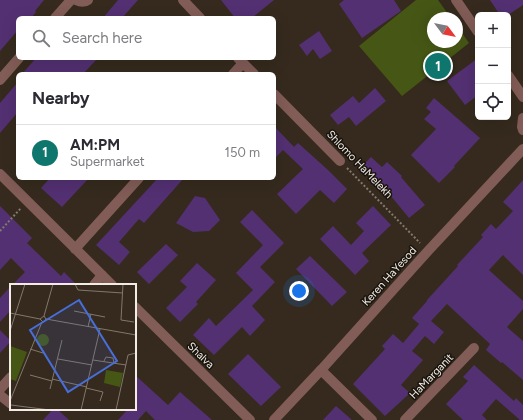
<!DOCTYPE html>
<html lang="en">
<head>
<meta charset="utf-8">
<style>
  body { margin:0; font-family:Figtree,sans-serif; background:#f2f2f3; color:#2b2b33 }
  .controls { position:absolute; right:12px; top:12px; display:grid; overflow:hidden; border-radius:6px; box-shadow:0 4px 16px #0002 }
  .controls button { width:36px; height:36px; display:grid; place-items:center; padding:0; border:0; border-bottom:1px solid #e1e1e2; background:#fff; color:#2b2b33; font:20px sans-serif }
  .compass { position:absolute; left:427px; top:12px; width:36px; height:36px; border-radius:50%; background:#fff; box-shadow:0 4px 16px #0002; rotate:122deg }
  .you { position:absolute; left:299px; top:291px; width:14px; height:14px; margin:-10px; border:3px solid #fff; border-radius:50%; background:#1a73e8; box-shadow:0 0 0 6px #1a73e833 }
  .badge { display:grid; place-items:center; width:26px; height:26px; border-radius:50%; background:#0f766e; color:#fff; font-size:13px; font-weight:700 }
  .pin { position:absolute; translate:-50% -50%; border:2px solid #fff; box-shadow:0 1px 4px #0006 }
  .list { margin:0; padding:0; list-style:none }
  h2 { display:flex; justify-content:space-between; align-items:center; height:52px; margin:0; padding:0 16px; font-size:17px }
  h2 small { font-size:13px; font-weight:400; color:#7c7c81 }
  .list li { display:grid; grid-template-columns:26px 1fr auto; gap:12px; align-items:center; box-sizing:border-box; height:56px; padding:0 16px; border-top:1px solid #e1e1e2 }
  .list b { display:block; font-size:15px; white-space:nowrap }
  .list p { margin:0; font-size:13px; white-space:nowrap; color:#7c7c81 }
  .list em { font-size:13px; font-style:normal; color:#7c7c81 }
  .icon { flex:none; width:22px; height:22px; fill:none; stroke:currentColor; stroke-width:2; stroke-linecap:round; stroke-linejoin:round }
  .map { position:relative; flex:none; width:523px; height:420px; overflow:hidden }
  .search { position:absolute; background:#fff; box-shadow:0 4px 16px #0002; left:16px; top:16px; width:260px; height:44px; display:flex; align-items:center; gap:10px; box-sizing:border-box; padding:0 14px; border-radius:6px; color:#7c7c81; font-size:15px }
  .panel { position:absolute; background:#fff; box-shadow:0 4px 16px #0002; left:16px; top:72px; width:260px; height:108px; border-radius:6px }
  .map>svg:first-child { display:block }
  .green { fill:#465715 }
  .building { fill:#533072 }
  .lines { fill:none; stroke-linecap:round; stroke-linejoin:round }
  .path { stroke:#837a6f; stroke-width:2; stroke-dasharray:2 2; stroke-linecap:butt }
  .minor { stroke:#825c57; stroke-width:10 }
  .tertiary { stroke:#825c57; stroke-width:10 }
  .labels { text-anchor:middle; stroke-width:3; stroke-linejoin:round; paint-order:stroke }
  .street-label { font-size:11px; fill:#f3ece4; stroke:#19140e }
  .inset-road { fill:none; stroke:#81786d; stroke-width:1 }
  .view { fill:#486eda; fill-opacity:0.15; stroke:#486eda; stroke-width:2 }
  .inset-edge { fill:none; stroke:#f3ece4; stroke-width:2 }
</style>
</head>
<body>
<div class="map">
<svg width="523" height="420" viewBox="0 0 523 420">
  <rect width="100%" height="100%" fill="#352a1d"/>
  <path class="green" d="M416,0H438L451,18H433V42H457V26L469,43L402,96L359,46Z"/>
  <path class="building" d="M0,0H44L35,11L36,12L31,18H18V30L0,51Z
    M118,0H138L122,18H103Z
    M221,0H274L252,18H235Z
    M344,0H394L401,11L362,38L339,4Z
    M490,0H523V5L508,15H500Z
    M319,31L332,51L320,59L313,49L307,56L299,45Z
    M36,58H98L83,74H22Z
    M478,58V95L465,105L447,81Z
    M18,82V112L0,133V103Z
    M375,88L386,101L356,126L349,117L338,125L330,115L353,96L359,103Z
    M434,98L480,138L454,166L455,167L439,183L411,155L436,129L424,119L431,112L426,108Z
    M274,126L294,147L298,143L328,170L347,189L334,203L320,190L296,214L277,194L303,169L283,150L274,159Z
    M371,157L382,167L387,162L402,176L401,177L425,205L409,218L386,190L362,166Z
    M50,178H89L62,207L41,188Z
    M158,178H184L144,223L139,219L119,242L130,252L119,265L96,245Z
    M523,180V275L503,255L489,270L523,301V309L507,327L523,341V380L502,362L501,363L486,350L490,344L447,304L431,321L444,332L434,344L425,336L412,351L423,360L401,385L410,393L385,416L353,384L385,349L382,346L393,334L403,343L419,324L412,318L427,301V300L458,266L457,265L483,237L481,235L491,224L496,229L513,211L503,202Z
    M195,196L205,198L220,220L209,231L193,232L176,223Z
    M0,206L32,238L27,243L61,276L64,272L77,285H12L25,272L11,258L0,270Z
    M373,206L391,225L362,253L369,261L355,275L320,239L333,226L351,245L364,231L356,223Z
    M252,210L284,243L260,267L275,282L252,306L265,320L250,336L242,327L214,355L193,335L209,318L216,326L253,290L236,273L263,245L240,222Z
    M166,244L178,255L149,284L137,272Z
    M310,256L347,292L332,306L296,269Z
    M197,263L216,280L196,302L198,304L180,322L166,308L187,287L180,281Z
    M11,286V310L0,322V298Z
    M0,330L11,341L0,353Z
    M248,354L281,387L261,406L228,374Z
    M474,365L514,401L516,398L523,405V420H520L496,399L482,415L487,420H463L446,404L468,381L463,377Z
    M135,375L168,405L180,392L212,420H155L146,411L138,420H118L128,409H135Z
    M336,406L352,420H323Z
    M53,409H57L69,420H43Z"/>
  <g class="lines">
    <path class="path" d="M347,168L420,243
      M0,231L21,208"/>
    <path class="minor" d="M76,0C80,2 84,3 88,0
      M183,0L200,18
      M55,18L71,0
      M238,58L254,74
      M233,74L243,63
      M0,80L19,58
      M274,94L340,161
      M0,174L112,285
      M75,249L139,178
      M94,285L102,275
      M135,307L250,420
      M321,370L372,420
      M0,389L11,377
      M0,395L11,404
      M405,420L474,348"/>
    <path class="tertiary" d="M456,0L478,32
      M508,75L523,97
      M523,118L522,127L523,130
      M274,420L321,370L428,251L523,149"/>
  </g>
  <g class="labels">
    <g class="street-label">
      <text transform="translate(360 164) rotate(46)" y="4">Shlomo HaMelekh</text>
      <text transform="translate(389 276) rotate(-48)" y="4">Keren HaYesod</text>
      <text transform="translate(201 355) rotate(44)" y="4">Shalva</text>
      <text transform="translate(431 376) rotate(-46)" y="4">HaMarganit</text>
    </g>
  </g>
  <g transform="translate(10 284)">
    <rect width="126" height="126" fill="#352a1d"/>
    <path d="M27 56a6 6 0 1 1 12 0a6 6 0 1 1-12 0ZM0,62L17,68L6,97L0,95ZM96,86L113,89L110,103L94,99Z" fill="#465715"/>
    <path class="inset-road" d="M65,0L68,6L113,9M113,0L111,36L124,38M64,27L95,33M0,29L30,35L34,32L36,35L33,38L30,35M34,32L43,0M36,35L126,51M78,43L81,30M0,47L15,0M20,65L33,69M48,75L82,81M83,76L116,81M94,77L96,73L103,74L104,79M20,91L42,97M42,95L77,103M76,104L93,108L90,117M40,105L52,56M0,117L32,38M1,121L40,126M71,126L90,45M106,126L118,71L126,69"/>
    <path class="view" d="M69,16L107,77L58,108L20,46Z"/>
    <rect width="126" height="126" class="inset-edge"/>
  </g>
</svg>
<div class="controls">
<button>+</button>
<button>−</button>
<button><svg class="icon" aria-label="locate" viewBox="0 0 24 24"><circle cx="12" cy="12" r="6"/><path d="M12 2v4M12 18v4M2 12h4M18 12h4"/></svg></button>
</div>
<svg class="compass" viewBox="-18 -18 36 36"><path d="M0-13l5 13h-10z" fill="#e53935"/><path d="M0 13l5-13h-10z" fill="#7c7c81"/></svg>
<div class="you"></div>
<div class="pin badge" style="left:438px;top:66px">1</div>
<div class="search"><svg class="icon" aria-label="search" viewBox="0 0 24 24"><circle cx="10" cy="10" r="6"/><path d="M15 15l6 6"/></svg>Search here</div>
<section class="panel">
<h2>Nearby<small></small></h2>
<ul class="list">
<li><span class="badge">1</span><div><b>AM:PM</b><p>Supermarket</p></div><em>150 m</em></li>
</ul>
</section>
</div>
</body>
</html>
